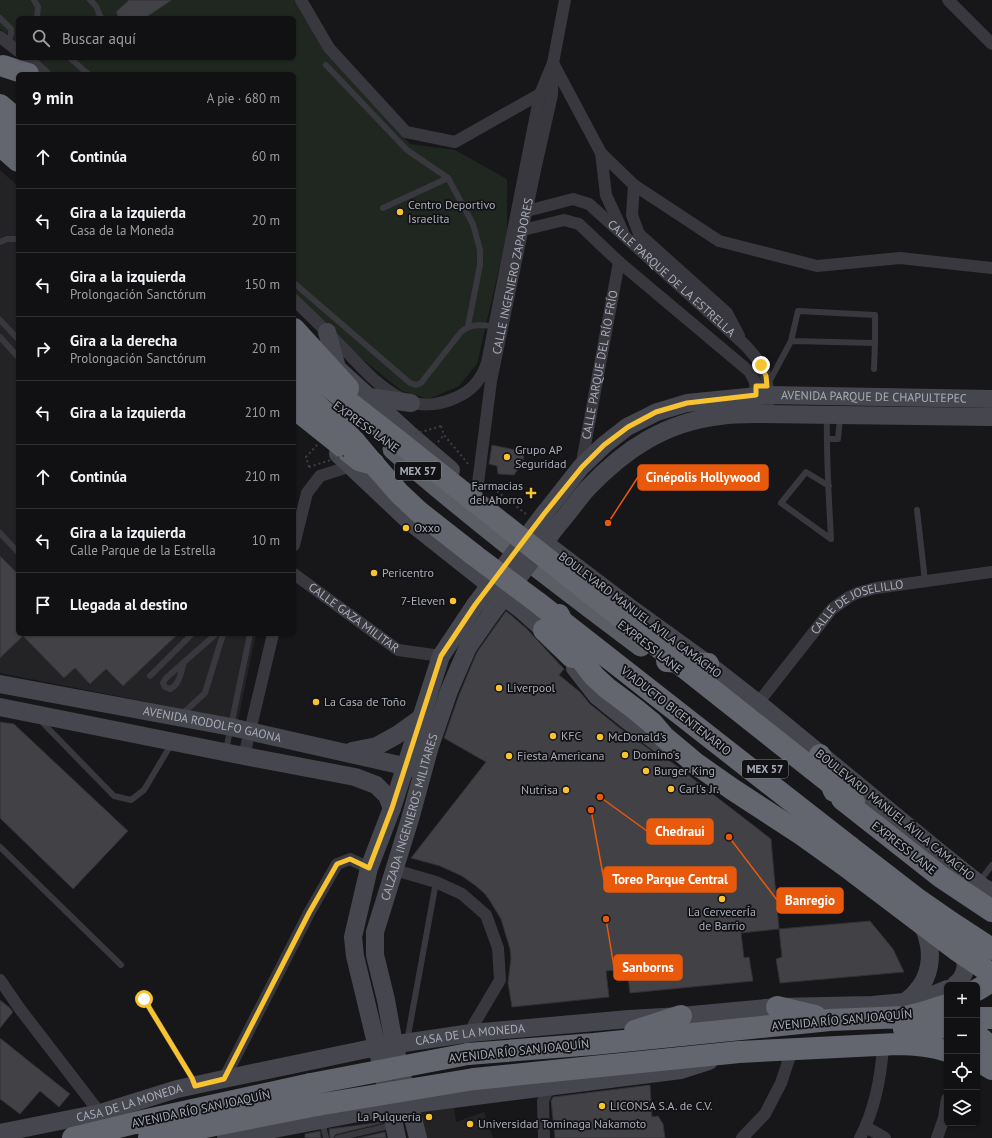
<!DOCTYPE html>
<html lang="es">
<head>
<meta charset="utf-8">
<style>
  body { margin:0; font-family:"PT Sans",sans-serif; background:#1a1a1c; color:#f1f3f6 }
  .controls { position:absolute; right:12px; bottom:12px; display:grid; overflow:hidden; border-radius:6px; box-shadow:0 1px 3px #0004 }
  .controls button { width:36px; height:36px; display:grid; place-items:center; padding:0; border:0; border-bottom:1px solid #303133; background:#111113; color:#f1f3f6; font:20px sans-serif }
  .stop { position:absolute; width:12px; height:12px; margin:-9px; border:3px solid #f8c330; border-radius:50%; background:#fff }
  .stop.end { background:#f8c330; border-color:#fff; box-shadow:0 1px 4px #0008 }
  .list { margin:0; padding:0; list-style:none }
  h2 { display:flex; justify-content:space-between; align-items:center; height:52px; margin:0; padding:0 16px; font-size:17px }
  h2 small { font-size:13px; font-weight:400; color:#9c9da0 }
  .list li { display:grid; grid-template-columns:26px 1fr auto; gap:12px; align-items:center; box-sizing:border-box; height:64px; padding:0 16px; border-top:1px solid #303133 }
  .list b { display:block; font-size:15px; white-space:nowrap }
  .list p { margin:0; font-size:13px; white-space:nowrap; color:#9c9da0 }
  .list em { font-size:13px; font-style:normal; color:#9c9da0 }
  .icon { flex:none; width:22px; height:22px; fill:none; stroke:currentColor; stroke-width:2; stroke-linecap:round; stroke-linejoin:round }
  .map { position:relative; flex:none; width:992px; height:1138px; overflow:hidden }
  .search { position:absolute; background:#111113; box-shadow:0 1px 3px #0004; left:16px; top:16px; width:280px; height:44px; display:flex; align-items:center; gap:10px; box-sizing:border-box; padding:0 14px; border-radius:6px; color:#9c9da0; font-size:15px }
  .panel { position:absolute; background:#111113; box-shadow:0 1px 3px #0004; left:16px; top:72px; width:280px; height:564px; border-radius:6px }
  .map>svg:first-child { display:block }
  .built { fill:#232326 }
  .green { fill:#1f2720 }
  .building { fill:#414146; stroke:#313135 }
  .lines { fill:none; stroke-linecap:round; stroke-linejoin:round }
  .path { stroke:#3e3f45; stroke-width:2; stroke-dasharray:2 3; stroke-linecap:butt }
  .service { stroke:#38383e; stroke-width:6 }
  .minor { stroke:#38383e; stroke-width:12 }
  .secondary { stroke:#46474e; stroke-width:18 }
  .trunk { stroke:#5c5e66; stroke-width:21 }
  .motorway { stroke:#63666f; stroke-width:22 }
  .path-bridge { stroke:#3e3f45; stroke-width:2; stroke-dasharray:2 3; stroke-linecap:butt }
  .secondary-bridge { stroke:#46474e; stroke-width:18 }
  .motorway-bridge { stroke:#63666f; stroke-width:22 }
  .route { stroke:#f8c330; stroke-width:5 }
  .poi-dot { fill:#f8c330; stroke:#121214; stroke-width:1.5 }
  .labels { text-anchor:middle; stroke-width:3.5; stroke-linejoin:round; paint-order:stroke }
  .shield { fill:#121214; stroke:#7b7e88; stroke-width:1 }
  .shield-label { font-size:11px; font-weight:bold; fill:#a8acb9 }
  .poi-label { font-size:12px; fill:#a8acb9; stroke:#121214; text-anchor:start }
  .street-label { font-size:12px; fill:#a8acb9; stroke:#121214 }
  .leader { fill:none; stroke:#e8590c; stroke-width:1.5 }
  .callout-dot { fill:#e8590c; stroke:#121214; stroke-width:1.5 }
  .callout { fill:#e8590c; stroke:#e8590c; stroke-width:1.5 }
  .callout-label { font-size:13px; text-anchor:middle; font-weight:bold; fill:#fff }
</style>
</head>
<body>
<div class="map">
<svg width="992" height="1138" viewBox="0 0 992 1138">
  <rect width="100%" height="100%" fill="#171719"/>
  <path class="built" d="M0,170L18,186V634H256L238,720L0,673Z
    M454,1105L456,1122L484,1112L493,1138H422L417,1108Z"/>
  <path class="green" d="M0,0H295L326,52L410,144L455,150L507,179V234L477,364L459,386L429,399L402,391L341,342L294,296V74H53L35,58H294V18H18V44L0,29Z"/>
  <path class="building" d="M129,0H172L145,18H119L116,12Z
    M492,445L525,452L522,463L514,475L498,474L497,466L489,464Z
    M0,556L18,574V634H178L123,686L106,669L90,684L75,668L64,678L23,636L0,658Z
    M506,611L526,628L564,669L559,675L580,692L590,704L621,729L663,759L670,761L771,839L779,929L741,933L744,958L749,957L753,981L630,993L627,969L606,971L609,997L512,1007L508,983L511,958L510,949L501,919L490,901L485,894L476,886L462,876L440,866L411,858L486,762L444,738L459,695L477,652Z
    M0,722L14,724L128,831L73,889L0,818Z
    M870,921L893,949L904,972L780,983L776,959L782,957L779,929Z
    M0,1000L10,1008L13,1012L0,1028Z
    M0,1038L70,1094L59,1107L40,1091L20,1114L0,1099Z
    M650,1085L652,1117L658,1116L663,1124L665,1138H555L551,1101L553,1097Z
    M383,1122V1123L337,1134L335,1135L334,1138H330L329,1129Z
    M320,1131L321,1138H305V1134Z
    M385,1132L386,1138H358Z"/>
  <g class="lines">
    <path class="path" d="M441,426L444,435L469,465
      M438,442L444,435
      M309,467L306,457L317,445
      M489,485L526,514"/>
    <path class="service" d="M34,0L38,7L37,18
      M90,0L96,6L101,18
      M0,18L11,29V35L7,42
      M70,58L88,74
      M326,65L407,150L448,178L473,224L480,250V265L468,326
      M383,208L448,178
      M0,242L7,239H18
      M294,283L410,383L416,385L421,383L461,332C472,323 480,325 494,326
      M0,320L18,339
      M0,337L18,357
      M874,369L875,343
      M755,387L767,386L791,341L798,311L875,315V343L791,341
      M827,416C826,457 829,498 831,539L781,503L806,472L829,486
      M827,439H838L840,418
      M917,510L925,581
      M0,533L18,552
      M184,662C181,672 180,684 170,689L165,687L163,683L166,678L216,634
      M150,676L192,634
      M181,715L205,693L223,634
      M40,720L114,796L131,800L144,790L172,743
      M226,750L250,634
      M0,847L121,965
      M979,882L992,865
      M144,999L192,1078L194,1084
      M407,1041L436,882
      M322,1121L326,1138
      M338,1138L393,1125"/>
    <g class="minor">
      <path d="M301,0L329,48L406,132L455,142L540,94"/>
      <path d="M948,0L992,44"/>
      <path d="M0,37L18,51"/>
      <path d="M27,58L45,74"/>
      <path d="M553,63L601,153L634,185L719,241L817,266L900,258L992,268"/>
      <path d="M601,153L606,195L623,232"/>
      <path d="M634,185L632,215L639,234L727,313L739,336"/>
      <path id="s1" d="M521,208L527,211L573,199L589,204L745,345C753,354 763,364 766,377C769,388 768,402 768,414"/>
      <path d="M517,229L523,230L564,220L579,224L619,262L750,372L755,382L756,404"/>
      <path d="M294,300C310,315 326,331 342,347C362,367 383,394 411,402C425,407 442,404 455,398C472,391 481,380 487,363L540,94L553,63"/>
      <path id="s2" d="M581,467L619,262"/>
      <path id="s3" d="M477,491L491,381L535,170L552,95L553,63L565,0"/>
      <path d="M294,545L307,493L320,476L351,466"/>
      <path id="s4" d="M294,574L398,650L441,656"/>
      <path id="s5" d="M758,703L832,609L849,597L857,593L876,588L992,572"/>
      <path d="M244,756L273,634"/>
      <path d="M395,870L436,882L462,894L486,915L498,948L500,980L474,1024L471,1033"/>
      <path d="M0,980L20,1009L100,1113"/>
      <path d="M224,1079L309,913L337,864L350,859L369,868"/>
      <path d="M866,1127L885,1138"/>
      <path d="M544,1138L543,1101L546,1094L551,1087"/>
      <path d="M742,1138L765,1114L781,1083L792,1050"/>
      <path d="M860,1138C875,1109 881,1078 883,1046"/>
      <path d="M937,1138L944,1118L947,1099"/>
    </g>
    <g class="secondary">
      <path d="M327,332L337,368"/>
      <path d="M340,371L408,433L451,470"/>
      <path d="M369,397L411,403"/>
      <path d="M338,454L409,521L524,612L544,630L553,640"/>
      <path id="s6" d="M544,514L581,467L604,445L627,427L657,412L687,403L768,395L992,399"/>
      <path d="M557,526C568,514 577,500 588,488C625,449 666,422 720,416C732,414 744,414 757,414L992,417"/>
      <path d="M534,535L629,607L708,664L758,703L939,852L983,887L992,892"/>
      <path d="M575,668L597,696L628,721L669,751"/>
      <path id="s7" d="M0,684L231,727L417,769"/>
      <path d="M0,707L244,756L355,777L376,785L387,796L392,808"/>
      <path d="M352,751L377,746L397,735L422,717"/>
      <path d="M955,985C968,975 968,960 960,946"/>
      <path d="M905,1002C909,999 913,996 916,992C930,977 933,956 927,937C926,931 922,926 919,920"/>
      <path id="s8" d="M0,1133L100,1113L177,1089L224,1079L377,1047L471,1033L629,1019L681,1016L777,1007L872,1005L905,1002L920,1000L947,989"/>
      <path d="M226,1138L390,1107L665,1072L681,1070L709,1061"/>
      <path d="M397,1138L377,1047L355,956L353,937L369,868L392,808L441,656L475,605"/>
      <path id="s9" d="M418,1138L394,1044L386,1000L375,955V932L410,819L430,746L449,691L468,647L491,614"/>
    </g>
    <path class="trunk" d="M393,449C473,519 557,583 641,646"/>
    <path class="motorway" d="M3,66L28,74
      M0,105L18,120
      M0,127L18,142
      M0,145L18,161
      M294,384L340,426L355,442
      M294,408L359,460L374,464
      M377,468L399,493L418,511L474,555
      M559,615L574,650L594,676L607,688L635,709L652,723L664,737L695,763L732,789L801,834L843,864
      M544,630L572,657
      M667,661L708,664
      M820,755L834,791
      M842,799L941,877L992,911
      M850,847L916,898L952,923L992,949
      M977,990L992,981
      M777,1007L815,1016
      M977,1018H992
      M904,1029L932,1026L947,1027
      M635,1031L681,1016
      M977,1035L984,1041L991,1051
      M468,1054L594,1044L830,1020L905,1017L922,1013L947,1005
      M977,1060L992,1069
      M474,1079L739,1052L897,1044C915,1045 931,1045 947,1051
      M73,1138L147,1120L311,1084
      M149,1138L317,1105"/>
    <path class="path-bridge" d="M415,434L441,426
      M309,467L346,455"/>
    <path class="secondary-bridge" d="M475,605L544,514
      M491,614L557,526"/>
    <path class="motorway-bridge" d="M294,329L348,388
      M294,358L314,375L392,436L854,802
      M355,442L377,468
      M474,555L537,602L850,847
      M843,864L958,951L992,974
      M311,1084L468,1054
      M317,1105L474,1079"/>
  </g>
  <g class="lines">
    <path class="route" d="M144,999L192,1078L195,1086L224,1079L309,913L337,864L350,859L369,868L392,808L441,656L475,605L544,514L582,467L604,445L628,427L656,412L687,403L756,395V386H767L766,376L761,365"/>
  </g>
  <g class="poi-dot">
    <circle cx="400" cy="212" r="4"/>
    <circle cx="507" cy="457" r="4"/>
    <path d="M529 487h4v4h4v4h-4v4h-4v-4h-4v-4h4z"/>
    <circle cx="406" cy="528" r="4"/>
    <circle cx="374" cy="573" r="4"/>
    <circle cx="453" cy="601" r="4"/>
    <circle cx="499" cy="688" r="4"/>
    <circle cx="316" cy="702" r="4"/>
    <circle cx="553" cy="736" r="4"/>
    <circle cx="600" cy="737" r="4"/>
    <circle cx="625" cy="755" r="4"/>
    <circle cx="509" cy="756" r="4"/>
    <circle cx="646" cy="771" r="4"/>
    <circle cx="671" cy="789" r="4"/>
    <circle cx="566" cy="790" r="4"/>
    <circle cx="722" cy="899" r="4"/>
    <circle cx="602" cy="1106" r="4"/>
    <circle cx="429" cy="1117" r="4"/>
    <circle cx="470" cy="1124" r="4"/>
  </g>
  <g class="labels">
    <g class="shield">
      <rect x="395" y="462" width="46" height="18" rx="3"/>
      <rect x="742" y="760" width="46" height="18" rx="3"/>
    </g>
    <g class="shield-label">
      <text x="418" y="475">MEX 57</text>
      <text x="765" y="773">MEX 57</text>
    </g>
    <g class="poi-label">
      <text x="408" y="209">Centro Deportivo<tspan x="408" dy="14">Israelita</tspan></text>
      <text x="515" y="454">Grupo AP<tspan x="515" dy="14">Seguridad</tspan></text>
      <text x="523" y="490" text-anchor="end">Farmacias<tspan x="523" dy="14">del Ahorro</tspan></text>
      <text x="414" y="532">Oxxo</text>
      <text x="382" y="577">Pericentro</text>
      <text x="445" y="605" text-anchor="end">7-Eleven</text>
      <text x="507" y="692">Liverpool</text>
      <text x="324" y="706">La Casa de Toño</text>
      <text x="561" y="740">KFC</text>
      <text x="608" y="741">McDonald's</text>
      <text x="633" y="759">Domino's</text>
      <text x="517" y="760">Fiesta Americana</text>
      <text x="654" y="775">Burger King</text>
      <text x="679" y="793">Carl's Jr.</text>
      <text x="558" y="794" text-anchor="end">Nutrisa</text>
      <text x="722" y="916" text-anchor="middle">La CervecerÍa<tspan x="722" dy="14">de Barrio</tspan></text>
      <text x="610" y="1110">LICONSA S.A. de C.V.</text>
      <text x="421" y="1121" text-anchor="end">La Pulquería</text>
      <text x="478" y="1128">Universidad Tominaga Nakamoto</text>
    </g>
    <g class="street-label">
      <text dy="4" stroke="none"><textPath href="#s3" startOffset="218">CALLE INGENIERO ZAPADORES</textPath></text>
      <text dy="4" stroke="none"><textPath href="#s1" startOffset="182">CALLE PARQUE DE LA ESTRELLA</textPath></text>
      <text dy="4" stroke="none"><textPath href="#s2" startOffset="104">CALLE PARQUE DEL RÍO FRÍO</textPath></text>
      <text dy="4" stroke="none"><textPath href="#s6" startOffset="373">AVENIDA PARQUE DE CHAPULTEPEC</textPath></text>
      <text transform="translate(366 427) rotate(36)" y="4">EXPRESS LANE</text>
      <text dy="4" stroke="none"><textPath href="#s5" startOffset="143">CALLE DE JOSELILLO</textPath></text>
      <text transform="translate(640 615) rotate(37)" y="4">BOULEVARD MANUEL ÁVILA CAMACHO</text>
      <text dy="4" stroke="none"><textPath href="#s4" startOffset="74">CALLE GAZA MILITAR</textPath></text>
      <text transform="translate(650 647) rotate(38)" y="4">EXPRESS LANE</text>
      <text transform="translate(676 711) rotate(38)" y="4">VIADUCTO BICENTENARIO</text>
      <text dy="4" stroke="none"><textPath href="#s7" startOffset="216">AVENIDA RODOLFO GAONA</textPath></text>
      <text transform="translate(895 815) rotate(39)" y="4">BOULEVARD MANUEL ÁVILA CAMACHO</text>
      <text dy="4" stroke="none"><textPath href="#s9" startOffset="331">CALZADA INGENIEROS MILITARES</textPath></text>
      <text transform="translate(904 848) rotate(38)" y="4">EXPRESS LANE</text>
      <text transform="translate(842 1020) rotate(-5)" y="4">AVENIDA RÍO SAN JOAQUÍN</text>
      <text dy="4" stroke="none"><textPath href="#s8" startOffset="481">CASA DE LA MONEDA</textPath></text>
      <text transform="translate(519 1051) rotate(-6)" y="4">AVENIDA RÍO SAN JOAQUÍN</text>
      <text dy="4" stroke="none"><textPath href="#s8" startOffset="133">CASA DE LA MONEDA</textPath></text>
      <text transform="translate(201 1109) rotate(-12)" y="4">AVENIDA RÍO SAN JOAQUÍN</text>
    </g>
  </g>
  <path class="leader" d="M608 523L638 477M600 797L647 831M591 810L604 880M729 837L777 900M606 919L614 967"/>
  <g class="callout-dot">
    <circle cx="608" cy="523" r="4"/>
    <circle cx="600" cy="797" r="4"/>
    <circle cx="591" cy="810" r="4"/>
    <circle cx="729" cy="837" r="4"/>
    <circle cx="606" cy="919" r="4"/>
  </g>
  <g class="callout">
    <rect x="638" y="465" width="130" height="25" rx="4"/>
    <rect x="647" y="819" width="66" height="25" rx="4"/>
    <rect x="604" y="867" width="132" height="25" rx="4"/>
    <rect x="777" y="888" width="66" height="25" rx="4"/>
    <rect x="614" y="955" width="68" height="25" rx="4"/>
  </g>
  <g class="callout-label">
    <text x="703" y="482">Cinépolis Hollywood</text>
    <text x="680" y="836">Chedraui</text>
    <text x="670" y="884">Toreo Parque Central</text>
    <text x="810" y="905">Banregio</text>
    <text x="648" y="972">Sanborns</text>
  </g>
</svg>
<div class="controls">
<button>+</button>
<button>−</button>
<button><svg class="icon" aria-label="locate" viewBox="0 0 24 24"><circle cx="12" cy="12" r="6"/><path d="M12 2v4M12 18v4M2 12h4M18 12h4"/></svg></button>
<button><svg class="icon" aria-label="layers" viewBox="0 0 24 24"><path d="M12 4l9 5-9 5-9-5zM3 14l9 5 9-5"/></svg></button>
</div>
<div class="stop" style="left:144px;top:999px"></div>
<div class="stop end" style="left:761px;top:365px"></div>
<div class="search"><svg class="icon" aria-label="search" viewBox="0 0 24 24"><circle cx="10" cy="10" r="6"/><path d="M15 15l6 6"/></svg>Buscar aquí</div>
<section class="panel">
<h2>9 min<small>A pie · 680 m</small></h2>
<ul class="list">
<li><svg class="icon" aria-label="ahead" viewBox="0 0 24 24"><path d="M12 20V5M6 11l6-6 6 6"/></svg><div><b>Continúa</b></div><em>60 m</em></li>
<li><svg class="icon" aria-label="left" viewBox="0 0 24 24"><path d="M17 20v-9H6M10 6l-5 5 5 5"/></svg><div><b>Gira a la izquierda</b><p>Casa de la Moneda</p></div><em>20 m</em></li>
<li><svg class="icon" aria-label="left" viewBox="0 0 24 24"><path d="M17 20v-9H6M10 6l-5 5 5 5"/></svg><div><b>Gira a la izquierda</b><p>Prolongación Sanctórum</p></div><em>150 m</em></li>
<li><svg class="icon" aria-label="right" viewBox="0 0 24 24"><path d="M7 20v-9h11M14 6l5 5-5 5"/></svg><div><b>Gira a la derecha</b><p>Prolongación Sanctórum</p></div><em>20 m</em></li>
<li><svg class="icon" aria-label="left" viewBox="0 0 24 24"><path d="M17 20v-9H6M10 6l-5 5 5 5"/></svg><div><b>Gira a la izquierda</b></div><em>210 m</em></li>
<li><svg class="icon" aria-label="ahead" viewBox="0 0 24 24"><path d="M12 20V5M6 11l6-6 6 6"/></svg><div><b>Continúa</b></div><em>210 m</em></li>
<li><svg class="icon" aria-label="left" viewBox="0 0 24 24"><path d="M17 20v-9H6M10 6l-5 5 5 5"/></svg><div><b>Gira a la izquierda</b><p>Calle Parque de la Estrella</p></div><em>10 m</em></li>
<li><svg class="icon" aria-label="arrive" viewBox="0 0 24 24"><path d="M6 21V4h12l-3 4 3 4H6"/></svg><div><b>Llegada al destino</b></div></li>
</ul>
</section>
</div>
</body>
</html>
